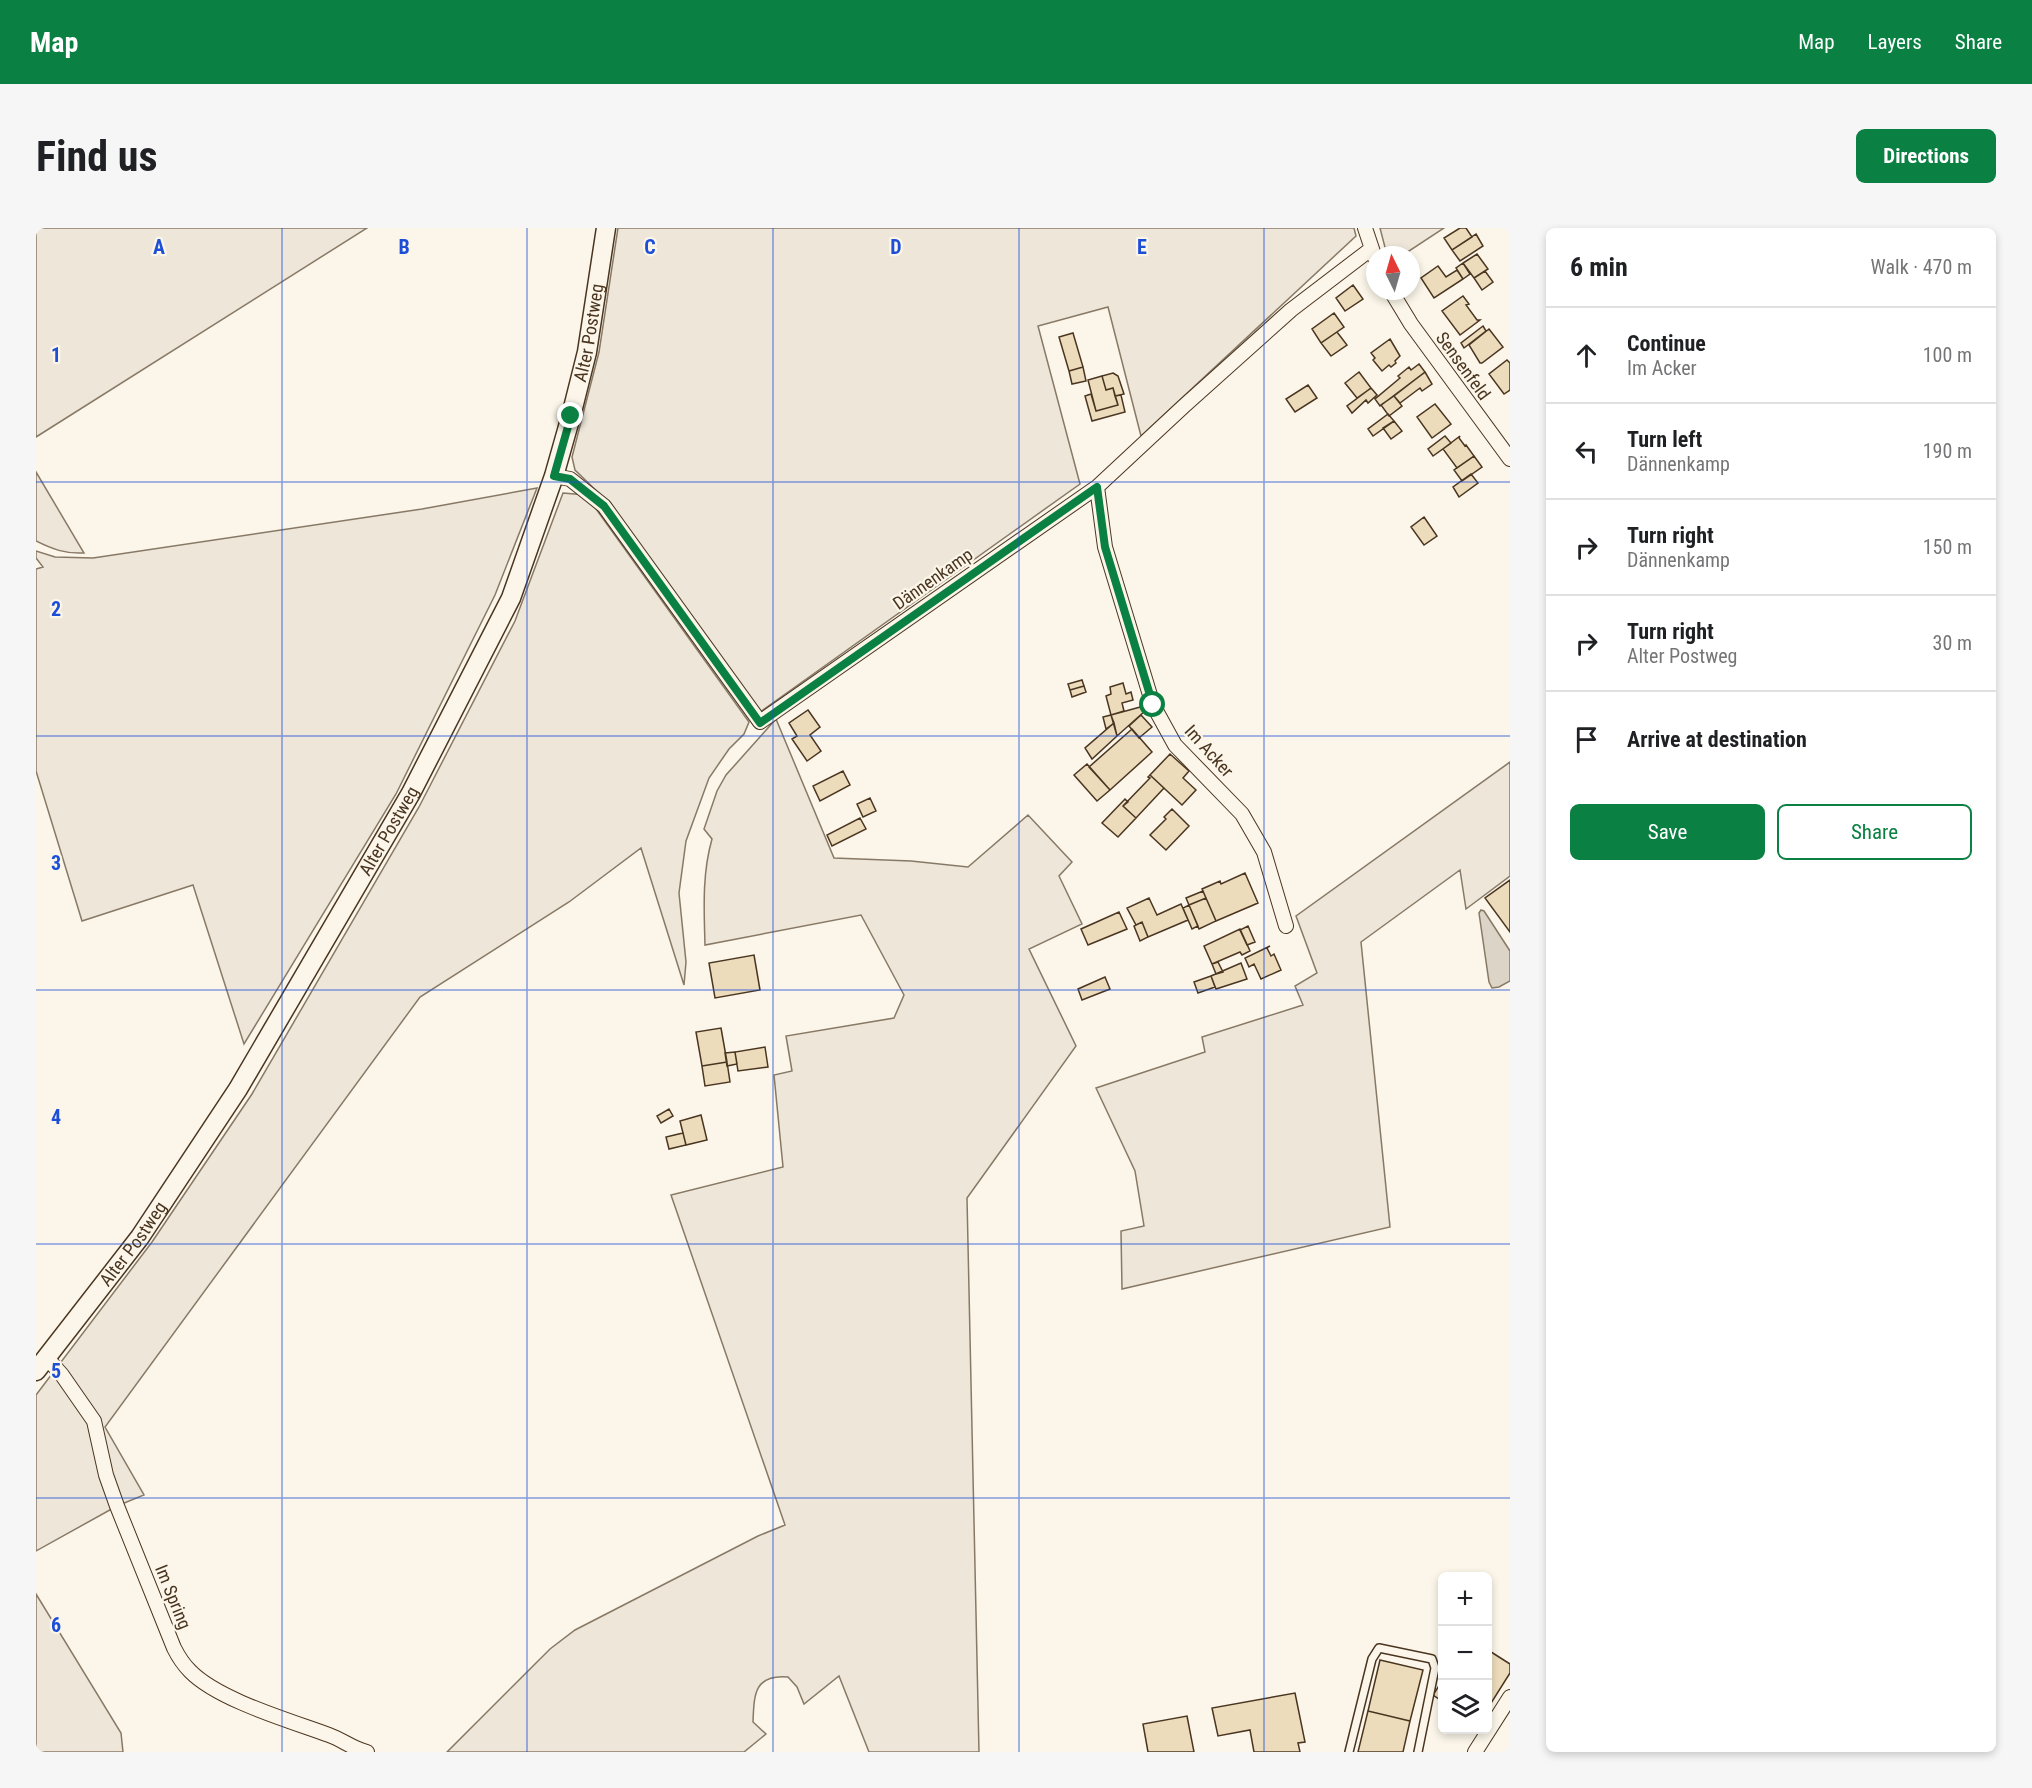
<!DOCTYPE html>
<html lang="en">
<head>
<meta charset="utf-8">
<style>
  body { margin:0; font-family:"Roboto Condensed",sans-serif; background:#f6f6f6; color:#202124 }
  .controls { position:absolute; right:18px; bottom:18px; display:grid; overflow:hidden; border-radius:9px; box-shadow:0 3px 9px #0003 }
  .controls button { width:54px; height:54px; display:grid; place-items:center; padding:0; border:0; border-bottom:2px solid #e0e0e0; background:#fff; color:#202124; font:30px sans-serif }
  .compass { position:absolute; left:1330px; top:18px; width:54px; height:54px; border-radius:50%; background:#fff; box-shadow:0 3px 9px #0003; rotate:355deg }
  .stop { position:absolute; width:18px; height:18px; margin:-14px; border:4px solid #0b8043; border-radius:50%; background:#fff }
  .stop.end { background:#0b8043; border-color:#fff; box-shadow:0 2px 6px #0008 }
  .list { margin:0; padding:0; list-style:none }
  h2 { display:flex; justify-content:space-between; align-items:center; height:78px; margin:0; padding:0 24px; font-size:26px }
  h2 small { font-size:20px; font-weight:400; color:#757577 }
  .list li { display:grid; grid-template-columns:39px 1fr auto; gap:18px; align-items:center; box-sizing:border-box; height:96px; padding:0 24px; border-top:2px solid #e0e0e0 }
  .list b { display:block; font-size:22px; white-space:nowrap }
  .list p { margin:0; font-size:20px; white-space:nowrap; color:#757577 }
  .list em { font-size:20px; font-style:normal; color:#757577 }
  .actions { display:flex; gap:12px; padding:18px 24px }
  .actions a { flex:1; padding:14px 0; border:2px solid #0b8043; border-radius:9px; text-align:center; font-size:21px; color:#0b8043 }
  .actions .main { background:#0b8043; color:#fff }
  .icon { flex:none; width:33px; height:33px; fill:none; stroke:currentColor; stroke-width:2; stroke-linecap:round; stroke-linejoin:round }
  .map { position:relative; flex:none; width:1474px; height:1524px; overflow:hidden; border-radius:9px }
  header { display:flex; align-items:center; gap:36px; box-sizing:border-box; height:84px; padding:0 30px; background:#0b8043; color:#fff }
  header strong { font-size:28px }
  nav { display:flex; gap:33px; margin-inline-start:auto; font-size:21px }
  .intro { display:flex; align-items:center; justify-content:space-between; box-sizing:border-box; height:144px; padding:0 36px }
  h1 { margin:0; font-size:42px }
  .button { padding:15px 27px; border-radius:9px; background:#0b8043; color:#fff; font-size:21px; font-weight:700 }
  main { display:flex; gap:36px; padding:0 36px }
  aside { flex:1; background:#fff; border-radius:9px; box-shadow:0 3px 9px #0003 }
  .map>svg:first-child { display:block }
  .green { fill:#ede6d9; stroke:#887966; stroke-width:1.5 }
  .water { fill:#dcd4c6; stroke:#887966; stroke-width:1.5 }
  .building { fill:#ecdcbc; stroke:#4a3520; stroke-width:1.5 }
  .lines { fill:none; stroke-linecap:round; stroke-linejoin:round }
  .lane-casing { stroke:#4a3520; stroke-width:10 }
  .street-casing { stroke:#4a3520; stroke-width:16 }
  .secondary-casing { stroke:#4a3520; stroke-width:21 }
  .lane { stroke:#fbf6e9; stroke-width:7 }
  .street { stroke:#fbf6e9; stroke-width:14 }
  .secondary { stroke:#fbf6e9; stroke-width:18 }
  .route { stroke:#0b8043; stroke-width:8 }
  .grid { fill:none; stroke:#1d4ed8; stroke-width:1.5; stroke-opacity:0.55 }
  .labels { text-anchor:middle; stroke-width:4.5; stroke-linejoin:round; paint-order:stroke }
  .street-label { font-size:18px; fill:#4a3520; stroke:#fbf6e9 }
  .grid-label { font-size:20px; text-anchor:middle; font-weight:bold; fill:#1d4ed8; stroke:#fbf6e9; stroke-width:4.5; stroke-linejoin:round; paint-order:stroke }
</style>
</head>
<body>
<header>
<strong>Map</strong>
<nav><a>Map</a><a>Layers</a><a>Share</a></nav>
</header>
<div class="intro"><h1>Find us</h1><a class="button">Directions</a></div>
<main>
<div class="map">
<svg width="1474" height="1524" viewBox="0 0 1474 1524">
  <rect width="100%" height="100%" fill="#fbf6e9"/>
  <path class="green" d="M0,0H331L0,209Z
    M582,0H1318L1320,8L1105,208L1072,79L1002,98L1044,256L724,484L572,274L539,242L536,229L563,124Z
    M1344,0H1408L1367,27H1351Z
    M0,244L48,325C29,326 16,321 0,313Z
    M501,260L459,367L360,566L208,816L157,657L46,693L0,543V341L7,339L0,330V323L19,329L57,330L386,281Z
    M527,265L550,267L713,494L708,506L693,521L673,550L650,613L643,665L650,734L648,757L605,620L533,674L384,769L69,1199L108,1267L81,1278L0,1323V1167L116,1014L216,866L383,579L479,393Z
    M740,491L798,630L875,633L932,639L992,587L1036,634L1023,648L1046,696L993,721L1040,818L931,970L943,1524H833L803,1448L768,1476L761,1459L752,1449C718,1446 718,1467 717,1494L730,1506L708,1524H411L514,1421L539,1402L722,1308L749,1297L635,967L747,939L738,847L756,843L750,808L858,790L868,767L825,687L669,717C668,681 666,646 676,611L668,601L681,563L690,547Z
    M1474,534V648L1430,681L1424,642L1325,714L1354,999L1086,1061L1085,1003L1108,998L1099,943L1060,860L1169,824L1166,809L1267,777L1259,758L1281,745L1260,688Z
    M0,1366L85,1505L87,1524H0Z"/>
  <path class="water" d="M1445,682L1448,683L1474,723V753L1463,759L1456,760L1453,754L1443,685Z"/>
  <path class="building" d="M1424,0H1430L1436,9L1416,22L1408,10Z
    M1440,6L1447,18L1424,33L1416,22Z
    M1441,26L1452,41L1438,50L1427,35Z
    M1427,35L1434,46L1427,51L1420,40Z
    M1402,38L1410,49L1421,42L1427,51L1398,70L1385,50Z
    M1449,43L1457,54L1446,62L1438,50Z
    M1317,57L1327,71L1309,83L1300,70Z
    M1427,68L1433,76L1430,77L1441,92H1444L1424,107L1406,83Z
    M1298,85L1308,99L1285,115L1276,101Z
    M1447,98L1450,103L1428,120L1425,115Z
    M1453,101L1467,119L1446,135H1444L1433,117Z
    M1301,104L1311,117L1295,128L1285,115Z
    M1037,105L1047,139L1033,143L1023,109Z
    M1354,111L1364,128L1359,133L1360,135L1355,139L1353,137L1346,143L1337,132L1339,130L1335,125Z
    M1471,132L1474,135V162L1468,166L1453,146Z
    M1383,136L1389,144L1344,178L1339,171L1364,150L1362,148L1373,139L1375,142Z
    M1047,139L1050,153L1036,156L1033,143Z
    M1323,144L1335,160L1321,170L1309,155Z
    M1389,144L1396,156L1386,163L1384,160L1364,175L1358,168Z
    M1077,145L1082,148L1088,166L1079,168L1077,160L1070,162L1066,148Z
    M1066,148L1070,162L1077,160L1082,177L1060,183L1052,152Z
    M1272,157L1281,170L1259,184L1250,171Z
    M1335,160L1341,167L1332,175L1330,172L1316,185L1311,178Z
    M1055,166L1060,183L1082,177L1079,168L1085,167L1089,184L1056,193L1049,168Z
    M1358,168L1366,178L1353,188L1345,177Z
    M1399,176L1415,196L1396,210L1381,189Z
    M1352,186L1358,193L1337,208L1332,201Z
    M1358,193L1366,203L1355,211L1347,200Z
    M1409,208L1415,215L1397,228L1392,221Z
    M1424,208L1423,210L1429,218L1430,217L1438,228L1421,240L1407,221Z
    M1438,228L1446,239L1426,253L1418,242Z
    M1435,246L1442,255L1423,269L1417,259Z
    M1388,289L1401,308L1388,317L1375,299Z
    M1046,452L1048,458L1034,462L1032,456Z
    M1087,455L1090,466L1095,464L1097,472L1086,475L1088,483L1075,487L1070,468L1075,466L1074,459Z
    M1048,458L1050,464L1036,469L1034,462Z
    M1108,478L1109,483L1081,508L1075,487Z
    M772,482L784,499L774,507L785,523L771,533L756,511L761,508L753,495Z
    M1075,487L1078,495L1070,501L1067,489Z
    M1105,487L1116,499L1103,510L1093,498Z
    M1078,495L1081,508L1056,531L1049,520Z
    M1096,501L1116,524L1074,562L1053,539Z
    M1134,526L1153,543L1147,550L1160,562L1146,577L1114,547Z
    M1051,536L1074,562L1061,573L1038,547Z
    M807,543L814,557L784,573L777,558Z
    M1114,547L1128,560L1100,590L1087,578L1114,550L1112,549Z
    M834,570L840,583L827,589L821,576Z
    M1089,571L1092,574L1087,578L1100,590L1082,609L1066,595Z
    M1136,581L1153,598L1130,622L1114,607L1130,591L1128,589Z
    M824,590L830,601L796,618L791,607Z
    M1209,645L1222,675L1180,693L1166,661L1184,653L1185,656Z
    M1474,652V704L1449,670Z
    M1167,663L1170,670L1153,677L1150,670Z
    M1113,670L1121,687L1145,676L1152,692L1112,709L1106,694L1100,697L1091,680Z
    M1170,670L1180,693L1163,701L1153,677Z
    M1153,677L1162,698L1156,701L1147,680Z
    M1083,684L1091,701L1052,717L1045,701Z
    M1106,694L1112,709L1104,713L1098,698Z
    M1212,698L1219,714L1211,717L1204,702Z
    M1204,701L1214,723L1206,727L1204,724L1176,736L1168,718Z
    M1234,718L1231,720L1235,728L1238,726L1245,742L1225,751L1218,736L1213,739L1209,730Z
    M718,727L724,762L679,770L673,735Z
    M1182,734L1187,744L1180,746L1176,736Z
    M1205,735L1211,751L1180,761L1175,748Z
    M1175,748L1179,759L1162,765L1158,754Z
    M1069,749L1074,761L1046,772L1042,761Z
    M685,800L691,834L666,838L660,804Z
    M729,819L732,839L702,843L699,824Z
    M699,824L701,836L691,838L689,825Z
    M691,834L694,854L669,858L666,838Z
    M633,881L637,888L625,895L621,888Z
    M665,887L671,912L650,917L644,893Z
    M647,905L650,917L633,921L630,909Z
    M1452,1422L1474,1436V1445L1452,1480Z
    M1344,1432L1387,1442L1374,1493L1332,1483Z
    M1406,1453V1473L1397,1467Z
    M1259,1465L1269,1514L1262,1515L1264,1524H1218L1214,1502L1182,1508L1176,1480Z
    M1332,1483L1374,1493L1367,1524H1322Z
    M1151,1488L1158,1524H1112L1107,1496Z"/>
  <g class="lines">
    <g class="lane-casing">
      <path id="lane" d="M1313,1524L1336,1431L1343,1420L1396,1431L1399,1440L1382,1524"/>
    </g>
    <g class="street-casing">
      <path id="street" d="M1329,0L1339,30
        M1355,63L1375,96L1474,231
        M518,248L534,251L568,278L724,494L1061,259L1148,178L1255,82L1335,21
        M1061,259L1069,319L1117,477L1139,517L1206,586L1228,624L1250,698
        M11,1130L26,1147L58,1193L70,1247L81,1278L138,1420C142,1428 147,1436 154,1443C182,1472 255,1493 293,1507C307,1512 317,1521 331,1524
        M1439,1524L1474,1469"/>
    </g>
    <g class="secondary-casing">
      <g id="secondary">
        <path id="s1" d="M0,1143L104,1009L202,861L375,565L475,370L518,248L535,188L551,124L570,0"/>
      </g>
    </g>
    <use href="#lane" class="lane"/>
    <use href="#street" class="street"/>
    <use href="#secondary" class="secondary"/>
  </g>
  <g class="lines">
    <path class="route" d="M535,188L518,248L534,251L568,278L724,495L1061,259L1069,319L1117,477"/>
  </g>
  <path class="grid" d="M246,0V1524M491,0V1524M737,0V1524M983,0V1524M1228,0V1524M0,254H1474M0,508H1474M0,762H1474M0,1016H1474M0,1270H1474"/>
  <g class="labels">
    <g class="street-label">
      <text dy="6" stroke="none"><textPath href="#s1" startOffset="1186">Alter Postweg</textPath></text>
      <text transform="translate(1427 138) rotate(54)" y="6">Sensenfeld</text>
      <text transform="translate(897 351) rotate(-35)" y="6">Dännenkamp</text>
      <text transform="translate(1173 523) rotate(48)" y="6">Im Acker</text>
      <text dy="6" stroke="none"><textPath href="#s1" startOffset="646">Alter Postweg</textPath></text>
      <text dy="6" stroke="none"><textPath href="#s1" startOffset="160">Alter Postweg</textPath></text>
      <text transform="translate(137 1369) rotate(68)" y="6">Im Spring</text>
    </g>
  </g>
  <g class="grid-label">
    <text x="123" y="26">A</text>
    <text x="368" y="26">B</text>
    <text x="614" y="26">C</text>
    <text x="860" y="26">D</text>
    <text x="1106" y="26">E</text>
    <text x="20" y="134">1</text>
    <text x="20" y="388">2</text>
    <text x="20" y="642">3</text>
    <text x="20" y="896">4</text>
    <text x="20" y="1150">5</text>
    <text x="20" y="1404">6</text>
  </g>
</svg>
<div class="controls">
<button>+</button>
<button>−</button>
<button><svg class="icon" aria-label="layers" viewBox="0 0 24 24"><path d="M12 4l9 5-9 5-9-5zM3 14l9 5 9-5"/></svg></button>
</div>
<svg class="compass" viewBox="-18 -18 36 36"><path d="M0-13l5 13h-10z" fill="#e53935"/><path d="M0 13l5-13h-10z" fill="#757577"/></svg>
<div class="stop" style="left:1117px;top:477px"></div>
<div class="stop end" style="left:535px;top:188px"></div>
</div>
<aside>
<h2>6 min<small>Walk · 470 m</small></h2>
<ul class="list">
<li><svg class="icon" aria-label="ahead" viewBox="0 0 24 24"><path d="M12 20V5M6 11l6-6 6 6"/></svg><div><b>Continue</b><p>Im Acker</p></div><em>100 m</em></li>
<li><svg class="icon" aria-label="left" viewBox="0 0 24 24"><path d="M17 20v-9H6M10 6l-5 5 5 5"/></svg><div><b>Turn left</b><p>Dännenkamp</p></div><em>190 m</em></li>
<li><svg class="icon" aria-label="right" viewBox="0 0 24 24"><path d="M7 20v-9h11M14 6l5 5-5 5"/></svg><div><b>Turn right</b><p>Dännenkamp</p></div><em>150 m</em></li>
<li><svg class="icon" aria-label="right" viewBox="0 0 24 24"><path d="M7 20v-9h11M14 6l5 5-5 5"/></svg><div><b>Turn right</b><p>Alter Postweg</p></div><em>30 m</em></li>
<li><svg class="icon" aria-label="arrive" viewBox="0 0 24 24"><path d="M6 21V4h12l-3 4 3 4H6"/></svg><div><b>Arrive at destination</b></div></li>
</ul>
<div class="actions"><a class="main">Save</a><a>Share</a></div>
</aside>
</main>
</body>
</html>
